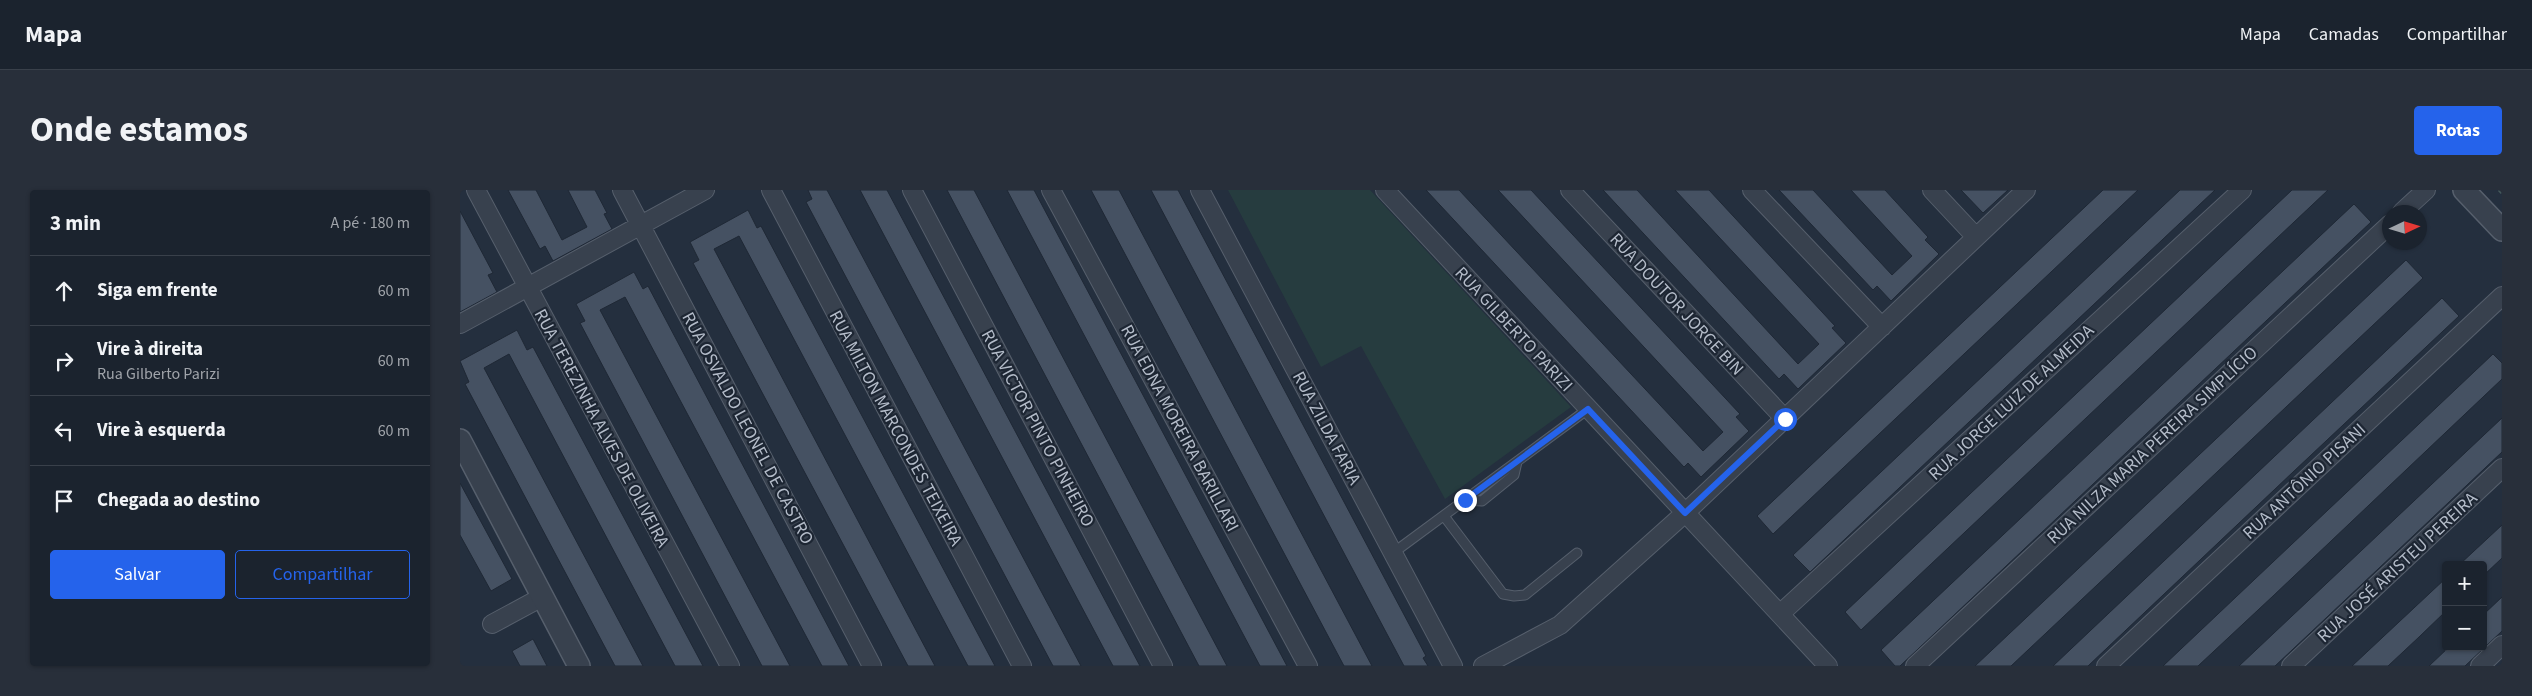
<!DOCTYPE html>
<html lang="pt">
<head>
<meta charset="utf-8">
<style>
  body { margin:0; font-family:"Source Sans 3",sans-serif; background:#282f3a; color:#f1f3f6 }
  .controls { position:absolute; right:15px; bottom:15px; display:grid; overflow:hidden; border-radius:5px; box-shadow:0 1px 4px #0004 }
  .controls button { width:45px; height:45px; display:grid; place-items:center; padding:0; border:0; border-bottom:1px solid #39404a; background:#1b232e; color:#f1f3f6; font:25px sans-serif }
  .compass { position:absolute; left:1922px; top:15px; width:45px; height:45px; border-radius:50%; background:#1b232e; box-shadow:0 1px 4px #0004; rotate:86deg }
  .stop { position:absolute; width:15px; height:15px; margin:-11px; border:4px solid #2563eb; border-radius:50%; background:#fff }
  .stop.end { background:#2563eb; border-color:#fff; box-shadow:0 1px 5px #0008 }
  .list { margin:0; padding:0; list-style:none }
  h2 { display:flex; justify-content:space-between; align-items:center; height:65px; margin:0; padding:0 20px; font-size:21px }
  h2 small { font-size:16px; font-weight:400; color:#a0a4aa }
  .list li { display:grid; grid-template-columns:32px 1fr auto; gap:15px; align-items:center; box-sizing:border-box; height:70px; padding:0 20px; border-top:1px solid #39404a }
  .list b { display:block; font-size:19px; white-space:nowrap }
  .list p { margin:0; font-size:16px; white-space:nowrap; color:#a0a4aa }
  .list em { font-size:16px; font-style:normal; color:#a0a4aa }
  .actions { display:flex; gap:10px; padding:15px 20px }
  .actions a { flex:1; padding:11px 0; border:1px solid #2563eb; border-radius:5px; text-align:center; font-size:18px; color:#2563eb }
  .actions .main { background:#2563eb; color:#fff }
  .icon { flex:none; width:28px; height:28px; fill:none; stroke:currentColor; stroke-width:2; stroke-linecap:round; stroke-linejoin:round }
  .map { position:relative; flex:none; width:2042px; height:476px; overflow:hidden; border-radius:5px }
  header { display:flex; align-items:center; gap:30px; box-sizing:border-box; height:70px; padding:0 25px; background:#1b232e; border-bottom:1px solid #39404a }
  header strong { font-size:24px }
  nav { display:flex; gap:28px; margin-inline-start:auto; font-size:18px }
  .intro { display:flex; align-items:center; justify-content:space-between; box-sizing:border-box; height:120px; padding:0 30px }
  h1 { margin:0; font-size:35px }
  .button { padding:12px 22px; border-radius:5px; background:#2563eb; color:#fff; font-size:18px; font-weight:700 }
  main { display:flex; gap:30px; padding:0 30px }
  aside { flex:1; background:#1b232e; border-radius:5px; box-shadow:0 1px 4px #0004 }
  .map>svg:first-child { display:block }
  .green { fill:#263c3f }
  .building { fill:#455162; stroke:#1f2835 }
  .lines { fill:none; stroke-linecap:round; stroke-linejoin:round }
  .service-casing { stroke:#565f6c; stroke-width:11 }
  .minor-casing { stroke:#565f6c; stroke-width:20 }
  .tertiary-casing { stroke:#565f6c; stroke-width:24 }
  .path { stroke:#44595c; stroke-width:3; stroke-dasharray:4 4; stroke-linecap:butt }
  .service { stroke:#38414e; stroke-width:9 }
  .minor { stroke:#38414e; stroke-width:18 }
  .tertiary { stroke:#38414e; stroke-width:21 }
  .route { stroke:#2563eb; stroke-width:6 }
  .labels { text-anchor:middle; stroke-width:4.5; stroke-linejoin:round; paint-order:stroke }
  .street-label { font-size:18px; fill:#b4bcc9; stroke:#1d2633 }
</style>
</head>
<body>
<header>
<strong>Mapa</strong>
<nav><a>Mapa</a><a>Camadas</a><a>Compartilhar</a></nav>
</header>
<div class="intro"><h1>Onde estamos</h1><a class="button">Rotas</a></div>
<main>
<aside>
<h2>3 min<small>A pé · 180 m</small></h2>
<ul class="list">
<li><svg class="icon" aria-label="ahead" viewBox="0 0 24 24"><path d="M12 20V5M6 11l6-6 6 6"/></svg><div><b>Siga em frente</b></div><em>60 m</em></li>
<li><svg class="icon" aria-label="right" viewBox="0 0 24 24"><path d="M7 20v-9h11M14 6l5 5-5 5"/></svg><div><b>Vire à direita</b><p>Rua Gilberto Parizi</p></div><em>60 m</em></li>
<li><svg class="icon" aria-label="left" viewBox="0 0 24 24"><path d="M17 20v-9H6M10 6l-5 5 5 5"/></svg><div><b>Vire à esquerda</b></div><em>60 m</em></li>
<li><svg class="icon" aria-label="arrive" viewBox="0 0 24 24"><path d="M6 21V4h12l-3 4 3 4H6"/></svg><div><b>Chegada ao destino</b></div></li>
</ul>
<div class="actions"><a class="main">Salvar</a><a>Compartilhar</a></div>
</aside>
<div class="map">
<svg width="2042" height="476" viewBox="0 0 2042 476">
  <rect width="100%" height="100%" fill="#242f3e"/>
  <path class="green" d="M768,0H910L1111,217L985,309L901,156L861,177Z"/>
  <path class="building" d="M48,0H76L102,50L127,37L108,0H135L147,23L144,24L152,39L93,71L85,56L80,59Z
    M348,0H367L621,476H593L346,12L352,9Z
    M400,0H427L680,476H653Z
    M487,0H514L767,476H739Z
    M547,0H574L827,476H800Z
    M631,0H659L912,476H884Z
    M691,0H718L966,466L963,468L968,476H944Z
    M966,0H999L1243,261L1263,242L1038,0H1071L1280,224L1276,227L1289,241L1241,287L1228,273L1224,277Z
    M1143,0H1177L1338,174L1359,154L1215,0H1249L1375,136L1372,138L1386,153L1338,199L1324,184L1319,189Z
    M1319,0H1353L1432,85L1452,66L1391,0H1425L1468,47L1465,50L1479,64L1431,111L1417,96L1413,100Z
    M1501,0H1548L1523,23Z
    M1643,0H1678L1313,344L1297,326Z
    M1720,0H1755L1350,382L1333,365Z
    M1832,0H1868L1401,440L1385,422Z
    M1894,14L1911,32L1440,476H1435L1421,460Z
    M288,20L297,38L301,36L535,476H508L279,46L254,59L475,476H448L233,73L239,70L230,52Z
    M0,21L33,83L28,85L37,102L0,122Z
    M1946,70L1963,88L1551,476H1515Z
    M174,82L183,99L188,96L389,476H362L165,107L140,120L330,476H302L120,133L125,131L116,114Z
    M1982,108L1999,126L1833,282L1628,476H1593Z
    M57,140L67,160L73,157L243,476H215L49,164L24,178L183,476H155L5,194L9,192L0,171Z
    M2033,164L2042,173V189L1813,406L1738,476H1703Z
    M2042,228V262L1935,363L1815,476H1779Z
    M0,293L52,389L31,401L0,345Z
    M2042,335V368L2023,386V375H1999Z
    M1986,388V421L1959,447L1928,476H1892Z
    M2042,407V441L2005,476H1969L1989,457H2023V425Z
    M73,449L87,476H60L52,461Z"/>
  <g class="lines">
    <g class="service-casing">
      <path id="service" d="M1005,310L1022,311L1054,285L1057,272
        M984,326L1043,404L1054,406L1065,405L1117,363
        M933,363L1128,219"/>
    </g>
    <g class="minor-casing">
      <path id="minor" d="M16,0L270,476
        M162,0L412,476
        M311,0L562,476
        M452,0L703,476
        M591,0L848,476
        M740,0L993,476
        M925,0L1368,476
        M1110,0L1325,229
        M1292,0L1422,137
        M1472,0L1516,47
        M1942,22L1966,0
        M0,134L245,0
        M1320,424L1782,0
        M32,434L82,407
        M1023,476L1100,435L1225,323L1566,0
        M1455,476L1930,34
        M1646,476L2042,106
        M1831,476L2042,278
        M2020,476L2042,455"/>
    </g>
    <g class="tertiary-casing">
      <path id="tertiary" d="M2004,0L2042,40
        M0,250L119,476"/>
    </g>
    <path class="path" d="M2039,0L2042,3"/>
    <use href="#service" class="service"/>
    <use href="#minor" class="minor"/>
    <use href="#tertiary" class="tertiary"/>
  </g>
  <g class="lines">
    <path class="route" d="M1005,310L1128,219L1225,323L1325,229"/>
  </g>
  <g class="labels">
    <g class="street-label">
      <text transform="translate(1217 114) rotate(47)" y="6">RUA DOUTOR JORGE BIN</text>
      <text transform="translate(1054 139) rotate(47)" y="6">RUA GILBERTO PARIZI</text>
      <text transform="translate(1551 212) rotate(-43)" y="6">RUA JORGE LUIZ DE ALMEIDA</text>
      <text transform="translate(142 238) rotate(62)" y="6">RUA TEREZINHA ALVES DE OLIVEIRA</text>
      <text transform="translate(288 238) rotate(62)" y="6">RUA OSVALDO LEONEL DE CASTRO</text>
      <text transform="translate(436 238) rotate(62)" y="6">RUA MILTON MARCONDES TEIXEIRA</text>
      <text transform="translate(578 238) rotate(62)" y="6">RUA VICTOR PINTO PINHEIRO</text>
      <text transform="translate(720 238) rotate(62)" y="6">RUA EDNA MOREIRA BARILLARI</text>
      <text transform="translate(867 238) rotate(62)" y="6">RUA ZILDA FARIA</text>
      <text transform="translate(1692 255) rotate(-43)" y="6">RUA NILZA MARIA PEREIRA SIMPLÍCIO</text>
      <text transform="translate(1844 291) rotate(-43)" y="6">RUA ANTÔNIO PISANI</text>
      <text transform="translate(1937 377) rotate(-43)" y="6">RUA JOSÉ ARISTEU PEREIRA</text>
    </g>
  </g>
</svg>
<div class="controls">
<button>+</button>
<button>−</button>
</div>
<svg class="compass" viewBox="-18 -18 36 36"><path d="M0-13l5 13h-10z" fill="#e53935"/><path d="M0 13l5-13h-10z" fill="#a0a4aa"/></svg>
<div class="stop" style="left:1325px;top:229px"></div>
<div class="stop end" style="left:1005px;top:310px"></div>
</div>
</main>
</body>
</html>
